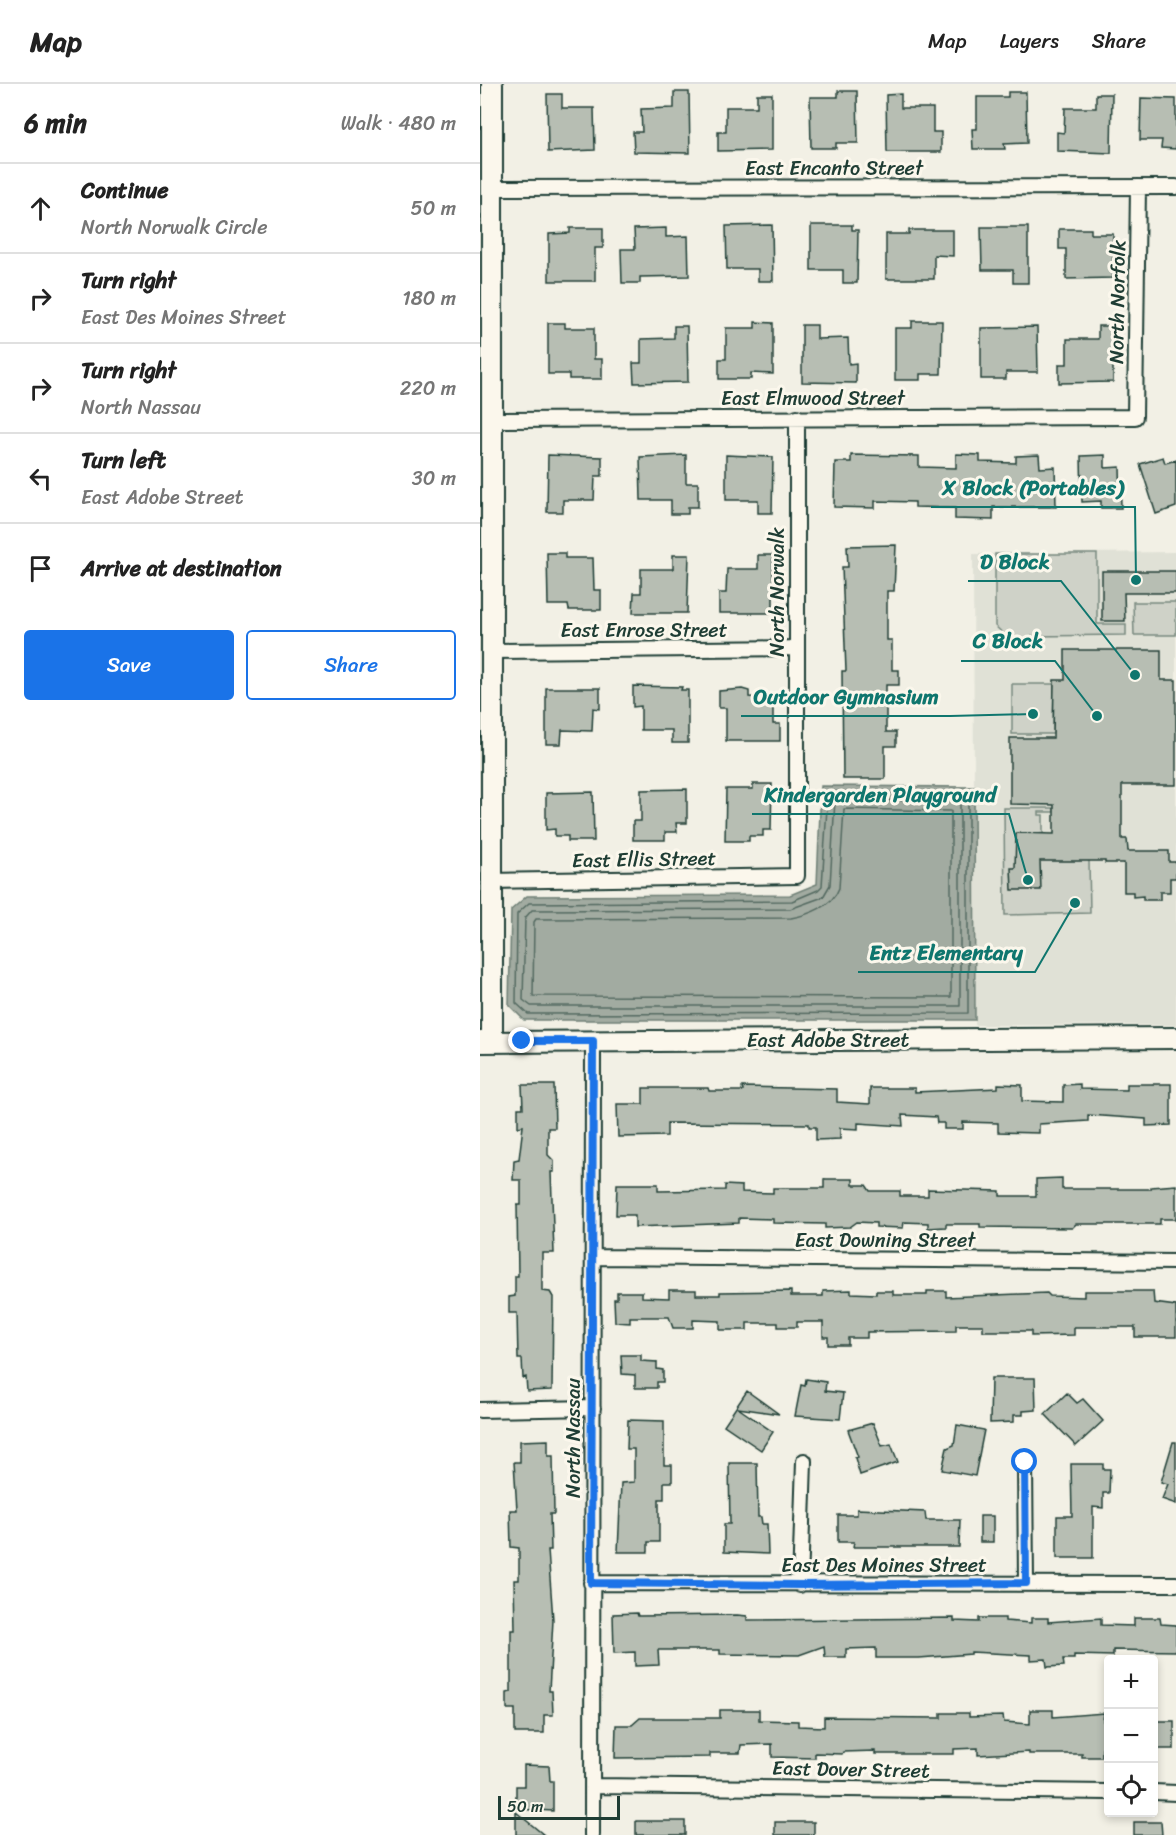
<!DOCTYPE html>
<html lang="en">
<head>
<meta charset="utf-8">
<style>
  body { margin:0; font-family:Sriracha,sans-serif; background:#f6f6f6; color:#222 }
  .controls { position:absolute; right:18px; bottom:18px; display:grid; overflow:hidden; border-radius:6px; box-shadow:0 3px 9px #0003 }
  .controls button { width:54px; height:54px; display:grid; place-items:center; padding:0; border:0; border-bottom:2px solid #e0e0e0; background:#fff; color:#222; font:30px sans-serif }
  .scale { position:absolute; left:18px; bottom:15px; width:122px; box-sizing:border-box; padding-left:6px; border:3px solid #1f3d34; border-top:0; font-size:16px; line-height:21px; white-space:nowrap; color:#1f3d34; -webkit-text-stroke:4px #fbf7ec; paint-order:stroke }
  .stop { position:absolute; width:18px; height:18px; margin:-14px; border:4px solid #1a73e8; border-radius:50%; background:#fff }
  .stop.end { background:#1a73e8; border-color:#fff; box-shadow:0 2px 6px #0008 }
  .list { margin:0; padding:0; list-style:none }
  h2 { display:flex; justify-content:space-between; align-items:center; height:78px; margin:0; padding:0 24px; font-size:26px }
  h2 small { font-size:20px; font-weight:400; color:#767676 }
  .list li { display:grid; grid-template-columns:39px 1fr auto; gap:18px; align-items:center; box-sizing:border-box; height:90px; padding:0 24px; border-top:2px solid #e0e0e0 }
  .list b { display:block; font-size:22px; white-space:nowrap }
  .list p { margin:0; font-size:20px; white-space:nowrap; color:#767676 }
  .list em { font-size:20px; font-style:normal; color:#767676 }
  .actions { display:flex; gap:12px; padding:18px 24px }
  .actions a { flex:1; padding:14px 0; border:2px solid #1a73e8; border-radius:6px; text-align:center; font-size:21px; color:#1a73e8 }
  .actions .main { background:#1a73e8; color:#fff }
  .icon { flex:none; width:33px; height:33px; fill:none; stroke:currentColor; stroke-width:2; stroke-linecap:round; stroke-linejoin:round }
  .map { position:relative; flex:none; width:696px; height:1751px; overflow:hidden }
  header { display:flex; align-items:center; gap:36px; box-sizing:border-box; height:84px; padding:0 30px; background:#fff; border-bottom:2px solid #e0e0e0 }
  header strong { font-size:28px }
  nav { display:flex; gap:33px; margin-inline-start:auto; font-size:21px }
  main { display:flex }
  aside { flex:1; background:#fff }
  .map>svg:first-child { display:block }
  .built { fill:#e0e1d6 }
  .green { fill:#cfd2c8; stroke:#77887e; stroke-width:1.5 }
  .water { fill:#a2aba1; stroke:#6e7f75; stroke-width:1.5 }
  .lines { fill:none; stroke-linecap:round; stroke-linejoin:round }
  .shore { stroke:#536960; stroke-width:1.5 }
  .building { fill:#b7beb3; stroke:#1f3d34; stroke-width:1.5 }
  .street-casing { stroke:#1f3d34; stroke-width:18 }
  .secondary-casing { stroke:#1f3d34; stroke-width:24 }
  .street { stroke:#fbf7ec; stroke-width:14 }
  .secondary { stroke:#fbf7ec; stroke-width:20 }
  .route { stroke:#1a73e8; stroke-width:8 }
  .labels { text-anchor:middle; stroke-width:6; stroke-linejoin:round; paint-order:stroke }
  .street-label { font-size:20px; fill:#1f3d34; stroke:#fbf7ec }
  .leader { fill:none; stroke:#0f766e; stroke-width:2 }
  .callout-dot { fill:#0f766e; stroke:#fbf7ec; stroke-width:2 }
  .callout-label { font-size:21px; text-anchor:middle; font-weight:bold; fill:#0f766e; stroke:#fbf7ec; stroke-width:6; stroke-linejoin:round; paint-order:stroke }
</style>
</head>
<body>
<header>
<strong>Map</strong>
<nav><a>Map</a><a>Layers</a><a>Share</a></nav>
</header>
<main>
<aside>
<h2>6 min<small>Walk · 480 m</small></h2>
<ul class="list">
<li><svg class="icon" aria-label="ahead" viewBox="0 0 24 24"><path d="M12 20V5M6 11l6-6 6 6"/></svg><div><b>Continue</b><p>North Norwalk Circle</p></div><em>50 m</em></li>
<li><svg class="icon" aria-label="right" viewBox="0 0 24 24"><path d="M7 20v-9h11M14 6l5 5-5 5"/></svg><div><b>Turn right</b><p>East Des Moines Street</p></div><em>180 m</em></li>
<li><svg class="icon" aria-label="right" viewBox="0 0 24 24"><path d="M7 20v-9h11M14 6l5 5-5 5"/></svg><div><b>Turn right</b><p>North Nassau</p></div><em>220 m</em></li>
<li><svg class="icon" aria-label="left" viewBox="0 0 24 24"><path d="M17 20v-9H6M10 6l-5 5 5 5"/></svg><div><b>Turn left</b><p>East Adobe Street</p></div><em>30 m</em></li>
<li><svg class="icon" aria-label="arrive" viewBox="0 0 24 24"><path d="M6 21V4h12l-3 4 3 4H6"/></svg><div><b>Arrive at destination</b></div></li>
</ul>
<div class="actions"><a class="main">Save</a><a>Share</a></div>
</aside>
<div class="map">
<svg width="696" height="1751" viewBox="0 0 696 1751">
  <rect width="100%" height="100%" fill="#f2f0e5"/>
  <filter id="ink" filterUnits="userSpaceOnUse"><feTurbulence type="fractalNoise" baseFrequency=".0167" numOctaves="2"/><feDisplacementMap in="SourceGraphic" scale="12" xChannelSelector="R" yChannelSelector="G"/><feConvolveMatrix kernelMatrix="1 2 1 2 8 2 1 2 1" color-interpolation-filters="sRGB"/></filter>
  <g filter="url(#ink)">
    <path class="built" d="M696,468V941H495L493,470Z"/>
    <path class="green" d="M515,470H617V540H646V551L551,552L535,560L515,542Z
      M653,518H696V551H654Z
      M532,600H574L573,650H532Z
      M524,724H574V728H559V731H563V752L609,777L610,829L525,831Z"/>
    <path class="water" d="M341,702L494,703L495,936H44L29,921L31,826L47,812L310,811L337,800Z"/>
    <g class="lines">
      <path class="shore" d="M348,708L488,710V929L48,930L36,919L37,830L49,819L312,817L338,806L342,802Z
        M355,716L480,717V922H51L43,916L45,834L52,826L310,825L343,813L350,801Z
        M364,725L471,727V913L53,912L54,838L56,835L311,834C328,831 353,822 359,804Z"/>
    </g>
    <path class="building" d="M358,7H377L378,59H356V64H331L330,13H358Z
      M194,8H209L210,69L154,68L153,48H162L161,25L194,24Z
      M528,8H546L547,59L524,60L525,65H493L492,45H497V13H528Z
      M67,10H82V24H114L115,66L68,68Z
      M277,10H292V66L238,67V48H246V23H277Z
      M421,10V24H453V48H461V68H407L406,11Z
      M616,10H632L631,69L577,67V48L584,49L585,24H616Z
      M661,14L696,15V65L681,64L682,56H660Z
      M292,141L293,197H278V185H247L246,142Z
      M331,141H372V146H378L377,199H363V186H331Z
      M501,143H548V199H533V186H502Z
      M90,144H123V164H115V197H69V150L90,149Z
      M186,144V153L208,152L209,192L160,193V199H142L141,165H155L154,145Z
      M579,145H611V150H633V194L586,195V165H579Z
      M429,146H473V172L454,171V195H406V150H429Z
      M432,237H462L461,290H440V296H415V244H432Z
      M275,238L293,239V290L271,289V295H239V275H246V244H275Z
      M68,239H85V244H114V275H122V295H89V290H68Z
      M322,241H337V255L368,254L369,280L376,279V299L322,298Z
      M194,242H207L208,298L154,299L153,279H161V255L194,254Z
      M618,242H633V298L579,299V280H587V255H618Z
      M557,243L558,288H526V295H501V244Z
      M476,370L500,371V378L536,379V372L559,371L560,384L575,383L576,423H513V436L475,435V424L435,423V418L395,417V424L354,423L355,378H371V371L439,372V383L476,384Z
      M68,371L122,373V392H115L114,416H83V428H67Z
      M206,371V399H218V423H208V430H191V416H161L160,373Z
      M246,371L293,373L292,429H278V416H246Z
      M625,371V384L640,383L641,424H621V417L602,418L601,372Z
      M683,373L685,379L696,376V423L676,430L660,380Z
      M416,461L414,507H407V556H412V586H419V601H406V648H416V662H405V695H363L362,587H366L362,483H368L367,462Z
      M67,469H85V474H113L114,506H121V526H89L88,521H68Z
      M193,471H209L207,529H153L154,509H161V485H193Z
      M278,471H293V529H239V509H246L247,485H278Z
      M622,487H696V509H644L645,537H622Z
      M585,566H681V596H696V701H642V755H647L648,767H689V778H696V794H690V808H680V816H663V812L653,813V808H644V779H625V777H560L561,806H532L531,784H535L536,749L574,750V721L530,720V654H573L574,596H585Z
      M153,602L202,603L201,606H208V659H192V646H161V622L153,623Z
      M66,604H120V625L113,624L112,647L82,646L81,660H66Z
      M262,605L269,607V613L283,614V619H293V640H300V657H246V624H239V607Z
      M273,700H292L291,746H283V752H269V757H245L246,705H273Z
      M207,705V739H196L197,748H185V756H153V737H161V706Z
      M113,708L114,757H88V752H75V745L66,746V709Z
      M518,1000L542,1001V1017L583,1018V1001L600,1000V1005L647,1006V1000H691V1041L666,1042V1035L608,1031V1037L559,1040V1049L518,1048V1039L483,1038V1045H464V1039H457L456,1033L422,1031L423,1042L378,1039V1045L360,1044V1055L336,1056V1043H329V1040L187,1039V1052L138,1053L137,1020H163V1004H228L229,1007H263L262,1003L357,1005V1018L390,1020V1004H435V1008L518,1004Z
      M42,1001H74L75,1044H68V1071L74,1077V1088H71L74,1169H62V1207L70,1208L73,1213L72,1306L47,1307L46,1293L43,1294L42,1275H38L37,1229H29V1213L35,1212V1192H38L37,1121H41V1096H33L34,1076L39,1075L43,1042L38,1043V1024H43Z
      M582,1094V1105H671V1103L696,1101V1135H680V1140H596L592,1144L500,1143V1140H466V1143L448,1144V1139L424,1138L423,1144L396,1143V1139L377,1138L370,1143L345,1144V1140L293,1139V1135L259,1134V1139L155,1143V1131H136L137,1100H178V1107L245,1106V1101L262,1102V1108L293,1109V1104H344V1095H373V1101H386L390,1107H420V1112H448V1105L520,1107V1112H556V1095Z
      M189,1206H216V1211H240V1208L311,1207V1212H343V1207L371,1206V1209L396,1210V1207H413V1211H447V1207H466V1213L567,1209L570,1212L604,1213V1207H673L674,1219L696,1222V1253H655V1243H594V1251L551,1252V1247H503V1241H476V1247L387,1248V1254H368V1261H348V1253H343V1238H317V1243H298V1239H267V1246H240V1237L213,1236V1244H193L189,1233H150V1239L135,1238L134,1215H137V1208H162V1213L189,1214Z
      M141,1271H161V1277L177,1278V1285L183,1286V1298H177V1304H155V1291L142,1290Z
      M511,1294H555L556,1326L543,1327V1331H534V1338L510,1339Z
      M326,1295L346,1298L345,1307L363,1309L360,1335L315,1332L321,1301L325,1302Z
      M267,1307L299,1330L258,1324L293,1348L281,1366L244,1341Z
      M587,1309L597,1319L603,1315L623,1337L596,1362L565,1330Z
      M148,1336L184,1337V1381H192V1398H184V1415H179V1458H168V1468H138L141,1399L154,1398V1365H147Z
      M393,1339L402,1362L411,1360L418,1378L380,1391L375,1374L378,1373L368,1346Z
      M477,1341L504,1346L495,1392L462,1386L467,1364L474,1361Z
      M68,1356V1372H73L74,1430H70L71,1466H68L73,1536L69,1607H72L73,1631H64V1649H35V1625H27V1609L31,1608V1546H35L34,1496H39V1464L31,1463L30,1426H37L34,1378H40V1357Z
      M693,1358H696V1420L682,1415L688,1400L681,1398Z
      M249,1379H277L278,1433H281L282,1440H287L288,1470L244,1468V1440H250Z
      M591,1380H623V1385H630L629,1409H623V1424L613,1423V1474H577V1432H592Z
      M377,1425L445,1428L446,1436H480L479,1463H373L374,1458H358V1431H377Z
      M500,1432H513V1458H500Z
      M157,1529L158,1532L257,1531L267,1532V1536L474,1534V1537L499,1538V1534H525V1537L551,1539V1534H568V1538L621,1534V1541L654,1542V1534H680L681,1540L696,1541V1567L633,1566V1572L594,1571V1575H583L584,1582L567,1583L566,1575L551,1576V1571L491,1568V1570L439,1574H396V1564L366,1565V1573H345L344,1562L319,1571L240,1570V1566H178L179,1581L155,1582V1568L134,1569L133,1530Z
      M240,1626H279V1636L318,1637V1642L344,1643V1633L461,1634V1629H489V1633L523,1632L524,1638L550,1640V1626H573V1633L624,1629L623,1637H628V1665H622V1673H602V1670H549V1668L498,1671V1664L474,1665V1670H395V1667L363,1668L362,1670L335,1669V1674L292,1673V1660L261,1661L260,1669H230V1673L135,1674L136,1641H152L160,1634H240Z
      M674,1637H694V1665H674Z
      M44,1681L69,1682L70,1697H73V1727L36,1725V1702H44Z
      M36,1728L64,1751H36Z
      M156,1737H205V1751H156Z
      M295,1738H334V1751H295Z
      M654,1738H681L682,1751H654Z"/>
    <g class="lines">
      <g class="street-casing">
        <path id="street" d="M12,104L696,103
          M12,336L655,333L658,103
          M12,567L316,564
          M12,797L317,792V333
          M113,1173L696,1178
          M0,1326L113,1324
          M545,1378L546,1499
          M111,1499L696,1500
          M320,1501L324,1377
          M113,1702L628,1708
          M674,1708L696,1709
          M112,1751L113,957"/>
      </g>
      <g class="secondary-casing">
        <path id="secondary" d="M12,957V0
          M0,958L696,954"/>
      </g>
      <use href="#street" class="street"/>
      <use href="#secondary" class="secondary"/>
    </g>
  </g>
  <g class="lines" filter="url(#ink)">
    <path class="route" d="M42,957H113L111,1499L320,1501L546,1499L545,1378"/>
  </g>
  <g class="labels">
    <g class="street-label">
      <text x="354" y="91">East Encanto Street</text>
      <text transform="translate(637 218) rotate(-89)" y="7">North Norfolk</text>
      <text x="333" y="321">East Elmwood Street</text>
      <text transform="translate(297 508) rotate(-90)" y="7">North Norwalk</text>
      <text x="164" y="553">East Enrose Street</text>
      <text transform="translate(164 775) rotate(-1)" y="7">East Ellis Street</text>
      <text x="348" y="963">East Adobe Street</text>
      <text x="405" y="1163">East Downing Street</text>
      <text transform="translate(93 1354) rotate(-90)" y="7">North Nassau</text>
      <text x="404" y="1488">East Des Moines Street</text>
      <text transform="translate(371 1685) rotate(1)" y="7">East Dover Street</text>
    </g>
  </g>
  <path class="leader" d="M656 496L655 423H451M655 591L581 497H488M617 632L575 577H481M553 630L470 632H261M548 796L529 730H272M595 819L555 888H378"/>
  <g class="callout-dot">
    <circle cx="656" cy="496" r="6"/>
    <circle cx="655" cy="591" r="6"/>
    <circle cx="617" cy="632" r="6"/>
    <circle cx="553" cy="630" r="6"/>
    <circle cx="548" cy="796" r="6"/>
    <circle cx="595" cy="819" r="6"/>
  </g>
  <g class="callout-label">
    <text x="553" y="411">X Block (Portables)</text>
    <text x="535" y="485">D Block</text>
    <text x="528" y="564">C Block</text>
    <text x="366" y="620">Outdoor Gymnasium</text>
    <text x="400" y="718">Kindergarden Playground</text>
    <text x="466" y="876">Entz Elementary</text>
  </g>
</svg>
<div class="controls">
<button>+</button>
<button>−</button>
<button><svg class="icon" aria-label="locate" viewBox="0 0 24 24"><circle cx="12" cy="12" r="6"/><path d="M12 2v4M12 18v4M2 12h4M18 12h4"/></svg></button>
</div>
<div class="scale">50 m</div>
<div class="stop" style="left:545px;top:1378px"></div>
<div class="stop end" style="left:42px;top:957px"></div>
</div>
</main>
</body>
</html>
